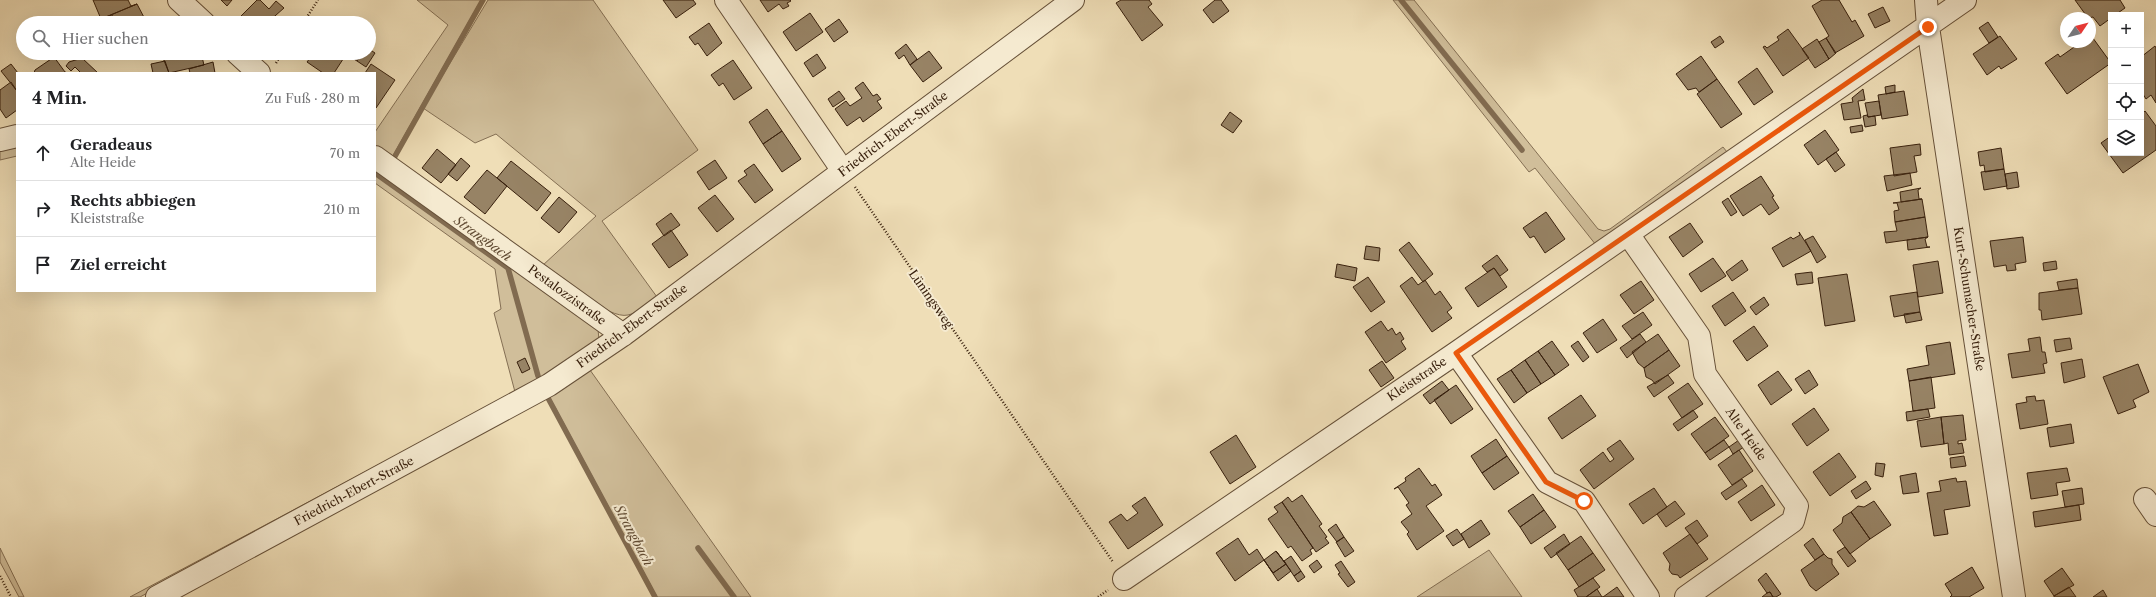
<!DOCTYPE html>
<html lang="de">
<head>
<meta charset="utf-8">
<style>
  body { margin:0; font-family:"Libre Caslon Text",serif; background:#f2f2f2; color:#202124 }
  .controls { position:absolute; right:12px; top:12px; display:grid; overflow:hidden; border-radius:0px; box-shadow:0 4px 16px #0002 }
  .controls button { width:36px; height:36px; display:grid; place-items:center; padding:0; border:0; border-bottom:1px solid #e0e0e0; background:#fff; color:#202124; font:20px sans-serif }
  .compass { position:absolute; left:2060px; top:12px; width:36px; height:36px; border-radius:50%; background:#fff; box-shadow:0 4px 16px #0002; rotate:55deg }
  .stop { position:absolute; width:12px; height:12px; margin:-9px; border:3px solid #ea580c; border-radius:50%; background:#fff }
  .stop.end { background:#ea580c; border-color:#fff; box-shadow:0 1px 4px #0008 }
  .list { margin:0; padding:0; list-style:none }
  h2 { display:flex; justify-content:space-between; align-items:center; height:52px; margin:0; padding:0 16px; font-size:17px }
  h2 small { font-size:13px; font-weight:400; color:#757577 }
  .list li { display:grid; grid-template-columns:26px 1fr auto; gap:12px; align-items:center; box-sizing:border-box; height:56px; padding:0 16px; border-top:1px solid #e0e0e0 }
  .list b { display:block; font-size:15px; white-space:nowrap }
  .list p { margin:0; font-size:13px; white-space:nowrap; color:#757577 }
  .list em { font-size:13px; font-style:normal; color:#757577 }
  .icon { flex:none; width:22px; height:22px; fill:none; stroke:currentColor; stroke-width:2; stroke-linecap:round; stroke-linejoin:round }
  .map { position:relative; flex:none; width:2156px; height:597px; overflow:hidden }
  .search { position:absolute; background:#fff; box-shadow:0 4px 16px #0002; left:16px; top:16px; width:360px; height:44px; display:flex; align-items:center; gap:10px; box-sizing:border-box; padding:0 14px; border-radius:22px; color:#757577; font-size:15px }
  .panel { position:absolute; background:#fff; box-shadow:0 4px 16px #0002; left:16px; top:72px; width:360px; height:220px; border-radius:0px }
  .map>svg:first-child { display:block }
  .green { fill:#d0be9a; stroke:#846f54 }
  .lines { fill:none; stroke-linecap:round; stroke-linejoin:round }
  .stream { stroke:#816b50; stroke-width:5.5 }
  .building { fill:#978365; stroke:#38200d }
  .minor-casing { stroke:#665038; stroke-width:24 }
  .path { stroke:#38200d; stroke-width:2.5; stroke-dasharray:1 2; stroke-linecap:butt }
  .minor { stroke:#f5ead0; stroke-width:22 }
  .route { stroke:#ea580c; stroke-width:5 }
  .labels { text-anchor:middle; stroke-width:4; stroke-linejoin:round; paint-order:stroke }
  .street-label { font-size:12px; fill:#38200d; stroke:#f5ead0 }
  .water-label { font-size:13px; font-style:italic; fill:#624c34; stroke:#f5ead0 }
</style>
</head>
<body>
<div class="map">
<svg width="2156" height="597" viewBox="0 0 2156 597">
  <rect width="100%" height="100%" fill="#efdeb7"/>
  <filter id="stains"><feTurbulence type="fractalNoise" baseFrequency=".005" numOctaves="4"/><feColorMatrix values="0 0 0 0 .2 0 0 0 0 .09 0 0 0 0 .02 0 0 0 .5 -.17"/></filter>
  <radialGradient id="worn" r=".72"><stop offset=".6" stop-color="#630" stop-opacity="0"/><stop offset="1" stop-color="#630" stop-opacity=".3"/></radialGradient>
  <path class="green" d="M417,0H481L391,159L375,146V132L448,25Z
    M488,0H593L698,150L602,221L657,297C648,303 638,313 628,315C609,320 559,278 542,266L596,216L496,134L475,143L423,108Z
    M1393,0H1414L1598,229L1604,231L1610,229L1723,147L1727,152L1596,245L1535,168L1529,172Z
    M17,144V156L0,160V148Z
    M375,166L598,329L599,340L585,355L140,597H130L515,392L494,313L501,309L495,269L375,183Z
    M590,370L751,597H657L549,396Z
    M0,548L24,597H19L0,562Z
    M1489,550L1522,597H1417Z"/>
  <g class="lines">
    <path class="stream" d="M1401,0L1522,150
      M394,158L483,0
      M375,173L508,268L538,376
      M548,398L655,597
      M698,548L734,597"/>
  </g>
  <path class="building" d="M93,0H128L131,6L137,4L101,19Z
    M221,0H232L227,6Z
    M257,0H260L269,9L276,1L284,8L267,23H246L240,17Z
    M663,0H693L696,4L676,18Z
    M760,0H790L791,1L787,3L789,6L783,9L779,4L768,12Z
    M1121,0H1149L1152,4L1148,7L1163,25L1142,41L1116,3Z
    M1215,0H1221L1229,11L1213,23L1203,10Z
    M1822,0H1839L1852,22L1855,20L1864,36L1835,53L1826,38L1829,36L1812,6Z
    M2075,0H2120L2125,8L2115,15H2111V18L2100,26L2093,17L2088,18Z
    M137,4L147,23H116L112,15L101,19Z
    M1883,7L1890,21L1875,28L1868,14Z
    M810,13L823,32L796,51L783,32Z
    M160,17L163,23H148Z
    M839,19L848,32L834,42L825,29Z
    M1988,22L1998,37L1989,43L1979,28Z
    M709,23L722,43L707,56L698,43L695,45L689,37Z
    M1788,29L1809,58L1783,76L1763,47L1765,46L1767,48L1779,40L1777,37Z
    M2090,34L2111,63L2067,94L2045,63L2058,54L2060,57L2077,45L2076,42H2090Z
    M1720,36L1724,42L1715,48L1711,42Z
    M2000,36L2017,59L2001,69L1999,66L1987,75L1973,54Z
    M1826,38L1836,53L1829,59L1819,42Z
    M1817,39L1829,59L1815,68L1802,49Z
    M906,44L917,59L910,65L904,55L899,59L895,53Z
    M2155,46L2156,48V103L2151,95L2146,99L2141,91V57Z
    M369,49L375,53L366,67L357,61L363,53H369Z
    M929,51L942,68L923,82L910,65Z
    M161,53H201L204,65L169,73Z
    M314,53H347L334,73H323L307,62Z
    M351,53H363L357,61L349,56Z
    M817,54L826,68L813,77L804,63Z
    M1701,56L1717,79L1699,92L1696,88L1688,90L1676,74Z
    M54,57L65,72L68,73H34L35,70Z
    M82,58L98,73H81L75,67L71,71L66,66L69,62Z
    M733,60L752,88L734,100L723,83L719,86L711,75Z
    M165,61L169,73H153L151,64Z
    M213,62L215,73H190L189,69Z
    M11,64L18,73L17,91L1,71Z
    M371,64L395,80L376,108L375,73H365Z
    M1757,68L1773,92L1754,105L1738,82Z
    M1717,79L1742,114L1721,128L1697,94Z
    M11,82L17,91V110L6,118L0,109V90Z
    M863,82L873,96L877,94L881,99L877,101L882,108L863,122L860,117L847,126L835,109L846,101L850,106L862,98L855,88Z
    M1895,85V92L1886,94L1885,87Z
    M1863,89L1865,100L1858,101L1861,118L1844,120L1841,104L1853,102L1852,98Z
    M839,91L845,99L833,107L828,99Z
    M1904,91L1908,115L1882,119L1878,95Z
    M1879,101L1881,115L1868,117L1865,103Z
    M767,109L782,131L763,144L749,122Z
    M2145,111L2156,126V150L2123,173L2101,143L2111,136V153H2141V115Z
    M1230,112L1242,121L1233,133L1221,125Z
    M1867,115L1868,117L1875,116L1876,125L1865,127L1863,116Z
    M1862,125L1863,131L1851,133L1850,127Z
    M1825,130L1839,150L1818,165L1804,145Z
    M782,131L801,159L782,172L763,144Z
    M1920,144L1921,155L1914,156L1917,172L1894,176L1890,148Z
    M2001,148L2004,169L1985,172L1984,165L1980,166L1978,152Z
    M437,149L456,165L441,183L422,168Z
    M1836,152L1845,165L1835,172L1826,159Z
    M461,158L470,166L457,181L448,174Z
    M715,160L727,178L709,190L697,172Z
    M511,161L551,193L537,211L497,178Z
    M754,164L773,190L755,203L738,181L747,175L744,171Z
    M2004,169L2007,186L1984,190L1981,172Z
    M487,170L507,186L485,214L464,197Z
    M2017,172L2019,187L2007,189L2005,174Z
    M1910,173L1912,185L1887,191L1884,176Z
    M1761,176L1774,196L1772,197L1779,208L1769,215L1761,204L1743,216L1730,196Z
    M1921,188L1918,190L1919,199H1922L1901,202L1900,192Z
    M715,195L734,219L717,232L698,208Z
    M559,197L577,212L559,233L541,218Z
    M1728,198L1737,212L1731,216L1722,202Z
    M1922,199L1925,217L1895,222L1894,211L1899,210L1897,203H1893Z
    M1546,212L1565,239L1545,253L1534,236L1530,238L1523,228Z
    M671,213L680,225L664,236L656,224Z
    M1925,217L1928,237L1886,243L1884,232L1897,231L1895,222Z
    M1690,223L1703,242L1683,257L1669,237Z
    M671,230L688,255L669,268L652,244Z
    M1799,232L1811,251L1783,267L1772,248L1791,237L1793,239L1800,235Z
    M1813,236L1826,257L1817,263L1805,240Z
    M1928,237L1925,239L1927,247H1930L1908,250L1907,240Z
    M2023,237L2026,262L2015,264L2016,270L2007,271L2006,265L1994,267L1990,241Z
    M1409,242L1433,274L1423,282L1399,250Z
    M1366,246L1380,248L1379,261L1364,259Z
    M1497,255L1508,270L1500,276L1494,268L1487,272L1482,266Z
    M1713,258L1726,276L1701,292L1689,274Z
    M1742,260L1748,270L1732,281L1726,272Z
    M1938,261L1943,293L1918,297L1913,265Z
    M2056,261L2057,269L2044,271L2043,263Z
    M1337,264L1357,268L1355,281L1335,277Z
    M1494,268L1507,287L1478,307L1465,288Z
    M1812,272L1813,283L1797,285L1795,274Z
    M1847,274L1855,321L1825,326L1818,278Z
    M1368,277L1385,302L1371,312L1353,287Z
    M1412,277L1418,285L1425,280L1435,295L1440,291L1452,308L1447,312L1452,318L1432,332L1400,286Z
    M2077,279L2078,288L2059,290L2057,282Z
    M1641,281L1654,300L1634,314L1620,295Z
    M2078,288L2082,314L2042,320L2041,310H2039V293Z
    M1733,292L1746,311L1725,326L1712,306Z
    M1917,292L1920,312L1894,317L1890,296Z
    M1764,297L1769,305L1756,315L1750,307Z
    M1643,312L1652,325L1632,339L1622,326Z
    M1920,312L1922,320L1906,323L1904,314Z
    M1603,319L1617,340L1597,353L1583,333Z
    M1381,321L1388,331L1392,328L1396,335L1400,332L1404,339L1401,341L1406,349L1386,363L1365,332Z
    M1754,326L1768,346L1747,361L1733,341Z
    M1640,334L1646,342L1627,358L1620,348Z
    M1658,334L1669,350L1644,368L1638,363L1632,352Z
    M2040,337L2042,352H2045L2047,363L2043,364L2045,373L2012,378L2008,354L2030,351L2028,339Z
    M2070,338L2072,349L2056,352L2054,340Z
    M1552,341L1569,365L1555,375L1538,351Z
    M1578,341L1589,357L1583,362L1571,346Z
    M1950,342L1955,374L1909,381L1907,369L1929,365L1926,346Z
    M1669,350L1680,366L1655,384L1652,380L1646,377L1644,368Z
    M1538,351L1555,375L1541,384L1525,360Z
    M525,358L530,369L522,373L517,362Z
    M2082,359L2085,377L2064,383L2061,363Z
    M1525,360L1541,384L1527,393L1511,370Z
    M1382,361L1394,378L1381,387L1369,370Z
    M2138,364L2149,392L2133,400L2136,407L2118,414L2103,377Z
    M1511,370L1527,393L1514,403L1497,379Z
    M1809,370L1818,385L1805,394L1795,379Z
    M1778,371L1792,390L1771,405L1758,385Z
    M1668,375L1674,383L1654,397L1647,387Z
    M1931,377L1935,408L1913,411L1909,381Z
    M1442,381L1449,390L1430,404L1423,395Z
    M1688,383L1703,404L1682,418L1668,397Z
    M1456,385L1473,409L1451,424L1434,400Z
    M1581,395L1596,416L1562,439L1548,418Z
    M2035,396L2036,401L2044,400L2048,424L2020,429L2016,404L2027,402L2026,397Z
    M1814,408L1829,430L1807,446L1792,424Z
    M1928,409L1930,417L1907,421L1906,412Z
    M1693,410L1698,417L1678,431L1673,424Z
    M1963,415L1966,440L1958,441V444L1962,443L1964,453L1949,455L1948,443L1944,444L1941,417Z
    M1715,417L1729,436L1705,453L1691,434Z
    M1941,417L1944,444L1921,447L1917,421Z
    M2071,424L2074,443L2050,447L2047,428Z
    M1236,435L1256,467L1230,484L1210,452Z
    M1496,439L1507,456L1482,473L1471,456Z
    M1620,440L1634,459L1594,489L1580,470L1603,452L1610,462L1614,459L1607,449Z
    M1724,440L1729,447L1710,460L1705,453Z
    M1739,440L1744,447L1733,454L1729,447Z
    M1739,450L1753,471L1732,485L1718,465Z
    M1839,453L1856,477L1830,496L1813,472Z
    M1507,456L1519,473L1494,490L1482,473Z
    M1964,456L1966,466L1951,468L1950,458Z
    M1876,463L1885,464L1883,477L1875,475Z
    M1419,468L1432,486L1435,484L1442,495L1426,506L1444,531L1417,550L1407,534L1409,532L1401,522L1412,514L1406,505L1409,503L1398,487L1394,489L1406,481L1405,478Z
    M2067,468L2070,481L2056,483L2058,495L2031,499L2027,473Z
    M1916,473L1919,492L1903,494L1900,476Z
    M1956,478L1957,482L1966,481L1970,506L1944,510L1948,534L1934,536L1927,493L1941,491L1939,481Z
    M1742,479L1747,486L1726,500L1721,493Z
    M1866,481L1871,489L1856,499L1851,491Z
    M1762,485L1775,505L1751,521L1738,502Z
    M1654,488L1667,507L1643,524L1629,504Z
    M2082,488L2084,504L2065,507L2062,491Z
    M1533,494L1544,510L1520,527L1508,511Z
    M1302,495L1322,524L1319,526L1327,537L1325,538L1329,543L1316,552L1282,502L1288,497L1292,502Z
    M1145,497L1163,525L1128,549L1109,522L1121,514L1127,521L1138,513L1132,506Z
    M1675,501L1685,514L1666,527L1657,514Z
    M1874,501L1891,525L1870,539L1851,512L1858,506L1864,507Z
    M1282,502L1313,548L1310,550L1312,554L1302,561L1291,546L1288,548L1268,519L1278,512L1274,507Z
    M2079,505L2081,520L2035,527L2033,512Z
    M1544,510L1556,527L1531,544L1520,527Z
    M1851,512L1870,539L1850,554L1833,530L1842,523L1843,517Z
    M1481,520L1490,534L1469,548L1461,534Z
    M1697,520L1708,536L1697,544L1685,528Z
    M1336,524L1344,537L1337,542L1328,530Z
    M1457,529L1464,539L1453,546L1446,536Z
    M1564,534L1570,544L1551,558L1544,548Z
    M1690,534L1708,559L1680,578L1678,575L1672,574L1669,570L1670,564L1663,553Z
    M1581,536L1593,553L1568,570L1556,553Z
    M1344,537L1354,551L1345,557L1336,542Z
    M1238,538L1249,555L1257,549L1264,560L1235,581L1216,553Z
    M1813,538L1824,554L1815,560L1804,545Z
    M1845,547L1856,561L1848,567L1837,552Z
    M1276,551L1291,571L1278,581L1264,560L1273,573L1286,564Z
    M1276,551L1286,564L1273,573L1264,560Z
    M1593,553L1605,570L1579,587L1568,570Z
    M1824,554L1828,558L1832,559V564L1839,574L1816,591L1810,586L1801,570Z
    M1291,556L1301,571L1294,576L1284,561Z
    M1317,560L1322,567L1314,573L1309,566Z
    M1341,561L1355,582L1348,587L1338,574L1340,573L1335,565Z
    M1972,567L1984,588L1969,597H1950L1952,595L1945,584Z
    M2062,568L2074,585L2054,596L2044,581Z
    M1301,571L1305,577L1298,582L1294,576Z
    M1766,573L1781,594L1776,597H1773L1770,592L1767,593L1758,580Z
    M1593,578L1600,587L1586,597H1578L1574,590Z
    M1617,587L1624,597H1602H1603Z
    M2069,587L2076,597H2054V596Z
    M1597,589L1602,597H1586Z
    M2103,590L2107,597H2093Z
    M1770,592L1773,597H1762L1767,593Z"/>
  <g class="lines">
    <g class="minor-casing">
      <path id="minor" d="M179,0L204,23
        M726,0L843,171
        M1926,0L1928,27L2014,597
        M237,53L259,73
        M0,140L17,136
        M375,157L623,335
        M1628,234L1699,336L1705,374L1797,506L1793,521L1686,597
        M1456,353L1547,482L1584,501L1648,597
        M2145,499L2156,515
        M1124,579L1456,353L1965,0
        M157,597L549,385L623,335L1073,0"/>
    </g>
    <path class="path" d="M303,23L318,0
      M276,63L282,53
      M855,187L1113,562
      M0,576L11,597
      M1098,597L1108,590"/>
    <use href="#minor" class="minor"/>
  </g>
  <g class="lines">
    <path class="route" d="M1584,501L1546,482L1456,353L1928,27"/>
  </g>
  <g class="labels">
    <g class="street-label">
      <text transform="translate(893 134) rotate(-37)" y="4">Friedrich-Ebert-Straße</text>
      <text transform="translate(567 295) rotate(36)" y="4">Pestalozzistraße</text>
      <text transform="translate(931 299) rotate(55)" y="4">Lüningsweg</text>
      <text transform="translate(1969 299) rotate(81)" y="4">Kurt-Schumacher-Straße</text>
      <text transform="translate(632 326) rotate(-36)" y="4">Friedrich-Ebert-Straße</text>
      <text transform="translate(1417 379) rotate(-34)" y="4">Kleiststraße</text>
      <text transform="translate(1746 434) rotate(55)" y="4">Alte Heide</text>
      <text transform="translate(354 491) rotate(-28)" y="4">Friedrich-Ebert-Straße</text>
    </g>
    <g class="water-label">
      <text transform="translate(483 238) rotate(36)" y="5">Strangbach</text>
      <text transform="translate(634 535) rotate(62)" y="5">Strangbach</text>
    </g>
  </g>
  <rect width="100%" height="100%" filter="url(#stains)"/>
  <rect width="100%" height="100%" fill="url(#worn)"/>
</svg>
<div class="controls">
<button>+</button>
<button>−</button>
<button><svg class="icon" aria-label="locate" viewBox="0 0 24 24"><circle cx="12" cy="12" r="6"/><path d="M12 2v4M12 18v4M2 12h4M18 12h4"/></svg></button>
<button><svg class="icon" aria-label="layers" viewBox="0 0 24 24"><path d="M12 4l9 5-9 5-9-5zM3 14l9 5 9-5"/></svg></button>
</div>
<svg class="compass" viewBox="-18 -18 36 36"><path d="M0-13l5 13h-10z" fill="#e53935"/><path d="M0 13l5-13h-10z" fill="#757577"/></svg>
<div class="stop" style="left:1584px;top:501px"></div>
<div class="stop end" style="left:1928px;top:27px"></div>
<div class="search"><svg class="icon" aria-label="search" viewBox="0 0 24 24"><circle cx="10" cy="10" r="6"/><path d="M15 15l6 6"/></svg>Hier suchen</div>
<section class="panel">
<h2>4 Min.<small>Zu Fuß · 280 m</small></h2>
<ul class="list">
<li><svg class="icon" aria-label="ahead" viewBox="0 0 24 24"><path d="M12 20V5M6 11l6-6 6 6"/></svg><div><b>Geradeaus</b><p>Alte Heide</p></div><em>70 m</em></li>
<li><svg class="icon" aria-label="right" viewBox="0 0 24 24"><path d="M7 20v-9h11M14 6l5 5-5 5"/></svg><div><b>Rechts abbiegen</b><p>Kleiststraße</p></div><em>210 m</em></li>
<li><svg class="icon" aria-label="arrive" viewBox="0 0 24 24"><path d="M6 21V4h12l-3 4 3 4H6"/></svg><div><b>Ziel erreicht</b></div></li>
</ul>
</section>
</div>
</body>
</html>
